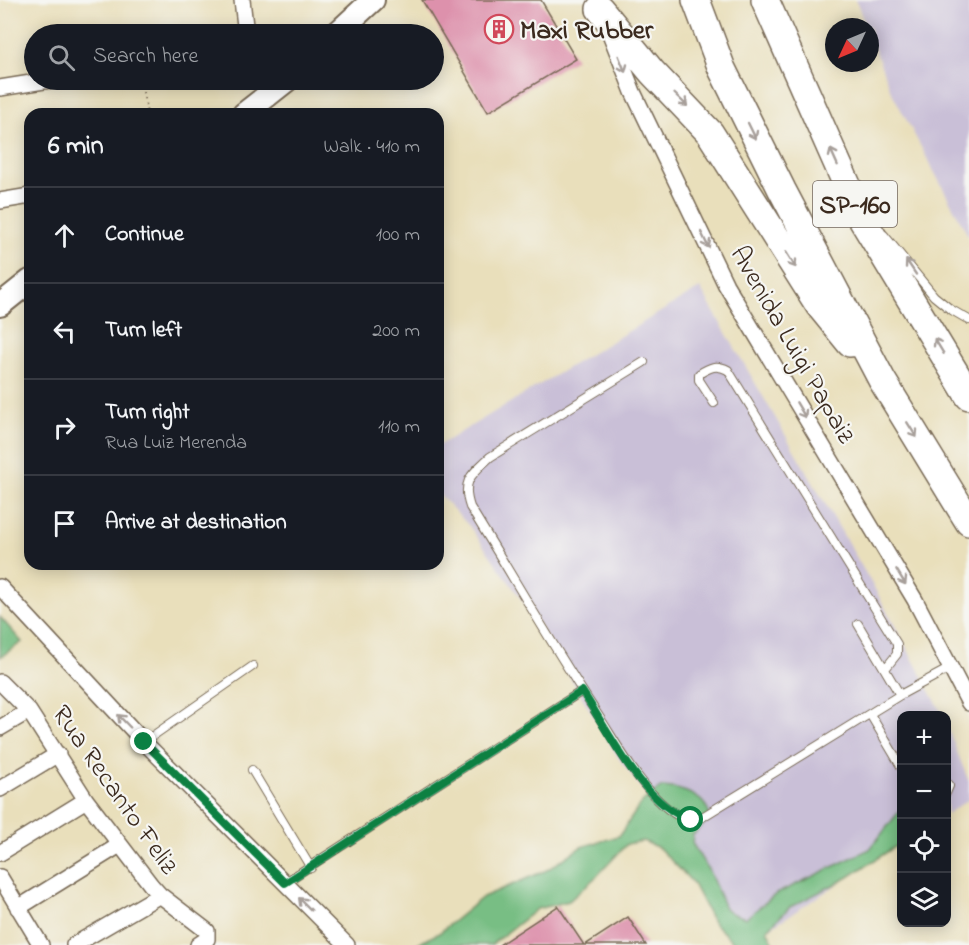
<!DOCTYPE html>
<html lang="en">
<head>
<meta charset="utf-8">
<style>
  body { margin:0; font-family:"Indie Flower",sans-serif; background:#20242c; color:#f1f3f6 }
  .controls { position:absolute; right:18px; bottom:18px; display:grid; overflow:hidden; border-radius:12px; box-shadow:0 3px 15px #0003 }
  .controls button { width:54px; height:54px; display:grid; place-items:center; padding:0; border:0; border-bottom:2px solid #363941; background:#171b24; color:#f1f3f6; font:30px sans-serif }
  .compass { position:absolute; left:825px; top:18px; width:54px; height:54px; border-radius:50%; background:#171b24; box-shadow:0 3px 15px #0003; rotate:226deg }
  .stop { position:absolute; width:18px; height:18px; margin:-14px; border:4px solid #0b8043; border-radius:50%; background:#fff }
  .stop.end { background:#0b8043; border-color:#fff; box-shadow:0 2px 6px #0008 }
  .list { margin:0; padding:0; list-style:none }
  h2 { display:flex; justify-content:space-between; align-items:center; height:78px; margin:0; padding:0 24px; font-size:26px }
  h2 small { font-size:20px; font-weight:400; color:#9ea1a6 }
  .list li { display:grid; grid-template-columns:39px 1fr auto; gap:18px; align-items:center; box-sizing:border-box; height:96px; padding:0 24px; border-top:2px solid #363941 }
  .list b { display:block; font-size:22px; white-space:nowrap }
  .list p { margin:0; font-size:20px; white-space:nowrap; color:#9ea1a6 }
  .list em { font-size:20px; font-style:normal; color:#9ea1a6 }
  .icon { flex:none; width:33px; height:33px; fill:none; stroke:currentColor; stroke-width:2; stroke-linecap:round; stroke-linejoin:round }
  .map { position:relative; flex:none; width:969px; height:945px; overflow:hidden }
  .search { position:absolute; background:#171b24; box-shadow:0 3px 15px #0003; left:24px; top:24px; width:420px; height:66px; display:flex; align-items:center; gap:15px; box-sizing:border-box; padding:0 21px; border-radius:33px; color:#9ea1a6; font-size:22px }
  .panel { position:absolute; background:#171b24; box-shadow:0 3px 15px #0003; left:24px; top:108px; width:420px; height:462px; border-radius:18px }
  .map>svg:first-child { display:block }
  .industrial { fill:#c9bfd7 }
  .forest { fill:#78be84; stroke:#5a7451; stroke-width:1.5 }
  .building { fill:#dd91ac }
  .lines { fill:none; stroke-linecap:round; stroke-linejoin:round }
  .lane-casing { stroke:#786955; stroke-width:10 }
  .street-casing { stroke:#786955; stroke-width:18 }
  .primary-casing { stroke:#786955; stroke-width:26 }
  .highway-casing { stroke:#786955; stroke-width:30 }
  .path { stroke:#786955; stroke-width:2; stroke-dasharray:1.5 4.5; stroke-linecap:butt }
  .lane { stroke:#fff; stroke-width:8 }
  .street { stroke:#fff; stroke-width:15 }
  .primary { stroke:#fff; stroke-width:22 }
  .highway { stroke:#fff; stroke-width:27 }
  .oneway { stroke:#a79f9a }
  .route { stroke:#0b8043; stroke-width:8 }
  .labels { text-anchor:middle; stroke-width:4.5; stroke-linejoin:round; paint-order:stroke }
  .shield { fill:#f6f6f2; stroke:#73675e; stroke-width:1.5 }
  .shield-label { font-size:26px; font-weight:bold; fill:#3b2a1e }
  .poi-label { font-size:27px; font-weight:bold; fill:#3b2a1e; stroke:#f6f6f2; text-anchor:start }
  .street-label { font-size:27px; fill:#3b2a1e; stroke:#f6f6f2 }
</style>
</head>
<body>
<div class="map">
<svg width="969" height="945" viewBox="0 0 969 945">
  <rect width="100%" height="100%" fill="#f6f6f2"/>
  <filter id="ink" filterUnits="userSpaceOnUse"><feTurbulence type="fractalNoise" baseFrequency=".0167" numOctaves="2"/><feDisplacementMap in="SourceGraphic" scale="12" xChannelSelector="R" yChannelSelector="G"/><feConvolveMatrix kernelMatrix="1 2 1 2 8 2 1 2 1" color-interpolation-filters="sRGB"/></filter>
  <filter id="wash" filterUnits="userSpaceOnUse"><feTurbulence type="fractalNoise" baseFrequency=".008" numOctaves="4" result="noise"/><feDisplacementMap in="SourceGraphic" scale="24" xChannelSelector="R" yChannelSelector="G"/><feGaussianBlur stdDeviation="1.35" result="paint"/><feColorMatrix in="noise" values="0 0 0 0 0 0 0 0 0 0 0 0 0 0 0 0 0 1.4 0 .05"/><feComposite in="paint" operator="in"/></filter>
  <g filter="url(#wash)">
    <rect width="100%" height="100%" fill="#e9dfbb"/>
    <path class="industrial" d="M856,0H969V237L890,89L870,37V27H866Z
      M700,288L876,591L943,715L902,716L901,843L747,943L664,818L619,759L536,620L470,527L438,493V446Z
      M946,724L969,782V799L947,814Z"/>
    <path class="forest" d="M0,617L22,642L0,657Z
      M662,787C681,788 708,796 710,818L693,835L692,843L709,871L725,908L731,913L746,918L776,894L870,849L901,809V843L847,878L790,907L767,930L775,945H736L713,922L692,882L659,848L643,841L627,844L597,876L569,901L537,909L491,945H415L439,933L483,897L547,870L581,847L619,836L642,802Z"/>
    <g id="blocks">
      <path class="building" d="M422,0H541L576,59L488,112Z
        M558,906L584,945H499Z
        M628,917L646,945H585Z"/>
    </g>
  </g>
  <g filter="url(#ink)">
    <use href="#blocks" fill-opacity="0" stroke="#786955" stroke-width="1.5"/>
    <g class="lines">
      <g class="lane-casing">
        <path id="lane" d="M884,235L934,296L950,309L969,320
          M644,362L490,457C472,474 461,480 470,507C512,575 552,645 596,712C615,741 632,773 656,798C668,810 682,822 699,819L900,695L952,667
          M714,403L699,380V374C710,367 716,364 728,370L897,644V654L885,669
          M858,624L900,695
          M870,714L902,768
          M144,742L253,666
          M252,770L311,868
          M946,782L949,786L946,793
          M284,883L582,691"/>
      </g>
      <g class="street-casing">
        <path id="street" d="M242,0L246,34
          M609,31L633,92L726,285L915,600L969,703
          M0,88L50,80
          M0,201L30,196
          M0,587L144,742L347,945
          M0,682L29,711L86,800L151,885L160,895L207,931V939L198,945
          M0,728L29,711
          M0,789L58,754
          M0,853L86,800
          M0,877L41,945
          M18,908L118,846
          M74,945L160,895"/>
      </g>
      <g class="primary-casing">
        <path id="primary" d="M336,34L373,0
          M244,114L287,80
          M0,305L30,281"/>
      </g>
      <g class="highway-casing">
        <path id="highway" d="M696,0L722,69L782,190L882,380L969,522
          M765,0L862,219L969,396
          M600,9L652,72L710,133L819,305L850,343"/>
      </g>
      <path class="path" d="M141,80L147,114"/>
      <use href="#lane" class="lane"/>
      <use href="#street" class="street"/>
      <use href="#primary" class="primary"/>
      <use href="#highway" class="highway"/>
    </g>
    <defs><path id="oneway-shaft" d="M-6 0H5M1.5-3L5.5 0L1.5 3" fill="none" stroke-width="1.6" stroke-linecap="round" stroke-linejoin="round" transform="scale(1.5)"/></defs>
    <g class="oneway">
      <use href="#oneway-shaft" transform="translate(622 64) rotate(68)"/>
      <use href="#oneway-shaft" transform="translate(681 100) rotate(44)"/>
      <use href="#oneway-shaft" transform="translate(752 131) rotate(64)"/>
      <use href="#oneway-shaft" transform="translate(834 157) rotate(-114)"/>
      <use href="#oneway-shaft" transform="translate(705 240) rotate(64)"/>
      <use href="#oneway-shaft" transform="translate(791 260) rotate(58)"/>
      <use href="#oneway-shaft" transform="translate(911 267) rotate(-124)"/>
      <use href="#oneway-shaft" transform="translate(939 346) rotate(-121)"/>
      <use href="#oneway-shaft" transform="translate(801 410) rotate(59)"/>
      <use href="#oneway-shaft" transform="translate(912 430) rotate(58)"/>
      <use href="#oneway-shaft" transform="translate(901 577) rotate(59)"/>
      <use href="#oneway-shaft" transform="translate(124 721) rotate(-134)"/>
      <use href="#oneway-shaft" transform="translate(305 904) rotate(-135)"/>
    </g>
  </g>
  <g class="lines" filter="url(#ink)">
    <path class="route" d="M144,742L285,883L582,691C609,732 643,805 691,820"/>
  </g>
  <defs>
    <g id="building-ring" transform="scale(1.5)"><circle r="9.5" fill="#f6f6f2" stroke="#d1495b" stroke-width="1.5"/><path d="M-4-6H4V6H1V3H-1V6H-4ZM-2.5-4.3h1.7v1.8h-1.7ZM.8-4.3h1.7v1.8H.8ZM-2.5-1h1.7V.8h-1.7ZM.8-1h1.7V.8H.8Z" fill="#d1495b"/></g>
  </defs>
  <g fill-rule="evenodd">
    <use href="#building-ring" x="499" y="29"/>
  </g>
  <g class="labels">
    <rect class="shield" x="813" y="181" width="84" height="46" rx="4.5"/>
    <g class="shield-label">
      <text x="855" y="213">SP-160</text>
    </g>
    <g class="poi-label">
      <text x="520" y="38">Maxi Rubber</text>
    </g>
    <g class="street-label">
      <text transform="translate(794 344) rotate(60)" y="9">Avenida Luigi Papaiz</text>
      <text transform="translate(116 789) rotate(55)" y="9">Rua Recanto Feliz</text>
    </g>
  </g>
</svg>
<div class="controls">
<button>+</button>
<button>−</button>
<button><svg class="icon" aria-label="locate" viewBox="0 0 24 24"><circle cx="12" cy="12" r="6"/><path d="M12 2v4M12 18v4M2 12h4M18 12h4"/></svg></button>
<button><svg class="icon" aria-label="layers" viewBox="0 0 24 24"><path d="M12 4l9 5-9 5-9-5zM3 14l9 5 9-5"/></svg></button>
</div>
<svg class="compass" viewBox="-18 -18 36 36"><path d="M0-13l5 13h-10z" fill="#e53935"/><path d="M0 13l5-13h-10z" fill="#9ea1a6"/></svg>
<div class="stop" style="left:691px;top:820px"></div>
<div class="stop end" style="left:144px;top:742px"></div>
<div class="search"><svg class="icon" aria-label="search" viewBox="0 0 24 24"><circle cx="10" cy="10" r="6"/><path d="M15 15l6 6"/></svg>Search here</div>
<section class="panel">
<h2>6 min<small>Walk · 410 m</small></h2>
<ul class="list">
<li><svg class="icon" aria-label="ahead" viewBox="0 0 24 24"><path d="M12 20V5M6 11l6-6 6 6"/></svg><div><b>Continue</b></div><em>100 m</em></li>
<li><svg class="icon" aria-label="left" viewBox="0 0 24 24"><path d="M17 20v-9H6M10 6l-5 5 5 5"/></svg><div><b>Turn left</b></div><em>200 m</em></li>
<li><svg class="icon" aria-label="right" viewBox="0 0 24 24"><path d="M7 20v-9h11M14 6l5 5-5 5"/></svg><div><b>Turn right</b><p>Rua Luiz Merenda</p></div><em>110 m</em></li>
<li><svg class="icon" aria-label="arrive" viewBox="0 0 24 24"><path d="M6 21V4h12l-3 4 3 4H6"/></svg><div><b>Arrive at destination</b></div></li>
</ul>
</section>
</div>
</body>
</html>
